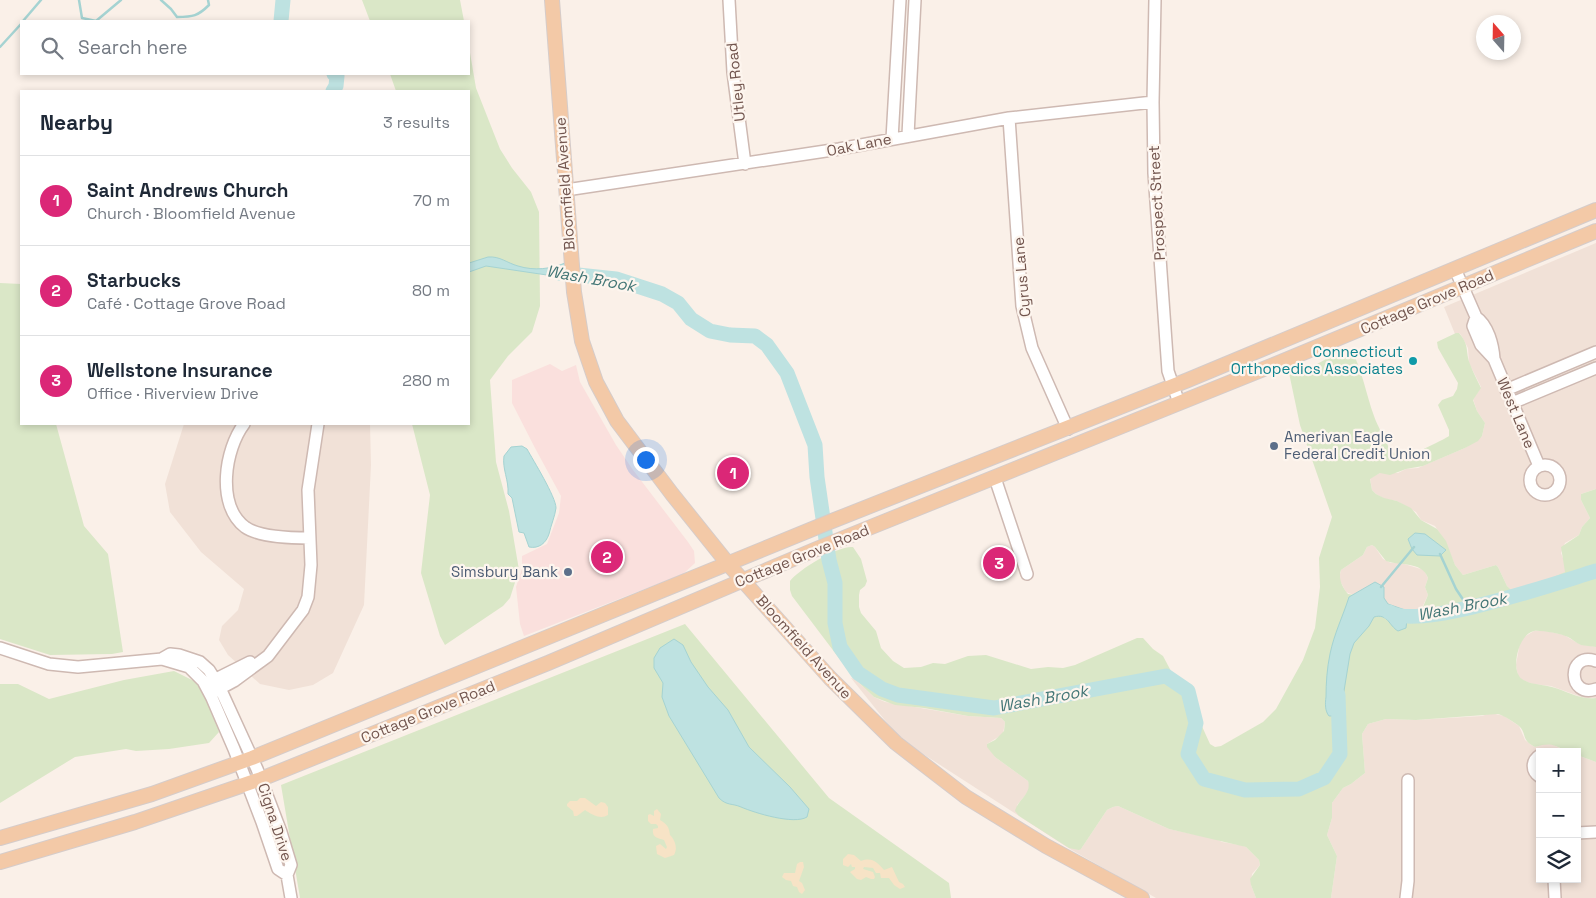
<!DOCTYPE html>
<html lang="en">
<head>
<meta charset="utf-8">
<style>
  body { margin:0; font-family:"Space Grotesk",sans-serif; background:#f6f6f7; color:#1f2937 }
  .controls { position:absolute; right:15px; bottom:15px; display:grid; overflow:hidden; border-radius:0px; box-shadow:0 2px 8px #0003 }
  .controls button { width:45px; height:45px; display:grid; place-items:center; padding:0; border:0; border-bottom:1px solid #e0e1e3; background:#fff; color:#1f2937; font:25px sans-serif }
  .compass { position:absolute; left:1476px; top:15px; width:45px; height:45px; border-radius:50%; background:#fff; box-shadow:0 2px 8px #0003; rotate:340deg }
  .you { position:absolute; left:645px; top:459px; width:18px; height:18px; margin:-12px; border:4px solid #fff; border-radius:50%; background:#1a73e8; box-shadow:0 0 0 8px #1a73e833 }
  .badge { display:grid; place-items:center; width:32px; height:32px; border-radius:50%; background:#db2777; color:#fff; font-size:16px; font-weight:700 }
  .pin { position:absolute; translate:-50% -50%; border:2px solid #fff; box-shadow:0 1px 5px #0006 }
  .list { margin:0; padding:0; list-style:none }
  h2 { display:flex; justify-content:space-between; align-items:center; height:65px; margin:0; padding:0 20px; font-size:21px }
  h2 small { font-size:16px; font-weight:400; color:#747a83 }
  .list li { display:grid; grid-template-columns:32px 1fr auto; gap:15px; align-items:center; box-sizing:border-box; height:90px; padding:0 20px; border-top:1px solid #e0e1e3 }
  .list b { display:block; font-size:19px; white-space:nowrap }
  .list p { margin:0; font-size:16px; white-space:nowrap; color:#747a83 }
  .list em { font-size:16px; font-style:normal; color:#747a83 }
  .icon { flex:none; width:28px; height:28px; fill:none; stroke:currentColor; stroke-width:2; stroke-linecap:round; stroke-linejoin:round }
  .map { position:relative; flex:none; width:1596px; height:898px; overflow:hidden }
  .search { position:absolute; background:#fff; box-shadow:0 2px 8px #0003; left:20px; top:20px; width:450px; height:55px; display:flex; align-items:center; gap:12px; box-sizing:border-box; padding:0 18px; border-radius:0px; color:#747a83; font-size:19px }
  .panel { position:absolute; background:#fff; box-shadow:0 2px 8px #0003; left:20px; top:90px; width:450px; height:335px; border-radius:0px }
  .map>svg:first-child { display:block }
  .residential { fill:#f1e1d7 }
  .commercial { fill:#fae0dd }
  .green { fill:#dae7c7; fill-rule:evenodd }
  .sand { fill:#f7e3c6 }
  .water { fill:#bee2e1; stroke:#a5d3d2 }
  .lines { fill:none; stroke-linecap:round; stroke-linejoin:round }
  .stream { stroke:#a5d3d2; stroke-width:2.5 }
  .river { stroke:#bee2e1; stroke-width:15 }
  .minor-casing { stroke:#ceb9b2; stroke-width:14 }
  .major-casing { stroke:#d5ccca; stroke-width:16 }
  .minor { stroke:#fff; stroke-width:11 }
  .major { stroke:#f3c9a7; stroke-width:14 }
  .culture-dot { fill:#0f9aa8; stroke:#fdf5ee; stroke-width:2 }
  .service-dot { fill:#5c6f8a; stroke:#fdf5ee; stroke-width:2 }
  .labels { text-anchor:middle; stroke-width:4.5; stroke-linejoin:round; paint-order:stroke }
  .street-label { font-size:15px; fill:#72554e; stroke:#fdf5ee }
  .culture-label { font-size:15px; fill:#0d838f; stroke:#fdf5ee; text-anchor:end }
  .service-label { font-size:15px; fill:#4e5e75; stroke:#fdf5ee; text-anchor:start }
  .water-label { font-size:16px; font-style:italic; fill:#437676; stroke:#fdf5ee }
</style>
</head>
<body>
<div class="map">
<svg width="1596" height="898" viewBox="0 0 1596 898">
  <rect width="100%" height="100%" fill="#faf0e8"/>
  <path class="residential" d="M1596,243V489L1581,494V500L1590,518L1582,527L1579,535L1565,543L1561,553L1565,564V572L1562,574L1540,583L1510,590L1507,586L1498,567L1496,565L1463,575L1455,565L1445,541L1435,526L1421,520L1416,512L1397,501L1385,499L1376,494L1372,490L1370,478L1380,473H1398L1406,469L1418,468L1465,448L1482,436L1485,423L1477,411L1473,399L1481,387L1469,363L1468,348L1461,335L1459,333L1455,334L1444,307Z
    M184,424H370L371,465L364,605L333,673L313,685L289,690L260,684L228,655L219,640L222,626L238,610L244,589L201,552L170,512L165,484Z
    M1372,545L1375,547L1383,559L1391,563H1401L1424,570L1428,578L1425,587L1428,595L1419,614L1400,613L1346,592L1339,579L1341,570L1363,555L1367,547Z
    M1534,631H1546L1564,635L1579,644L1596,647V698H1584L1551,686L1533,684L1522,680L1518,676L1516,665L1520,642L1524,637Z
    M851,678L855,679L874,697L885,702L968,716L1001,718L1005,722L1003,734L987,744L995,757L1028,781L1030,786L1028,792L1017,805L1019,816L1035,825L1081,849L1107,810L1113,807L1118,806L1169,829L1216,839L1222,842L1240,845L1246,847L1259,860L1260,865L1252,874L1251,885L1256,898H1156L1070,849L900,739Z
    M1491,713L1504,716L1519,726L1525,740L1530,744L1535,747L1546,743L1552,744L1567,752H1540V879H1577V755L1596,762V898H1331L1337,856L1327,835L1332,818V803L1343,788L1351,784L1365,773L1362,734L1368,724L1386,719L1416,720L1482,716Z"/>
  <path class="commercial" d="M550,364L562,371L576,365L580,382L616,445L633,470L688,542L694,551L695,563L683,574L524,636L520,624L516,587L522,569V556L547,544L559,513L561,496L535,448L512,403V380Z"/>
  <path class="green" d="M362,0H460L464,21H370Z
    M469,47L476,88L500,149L512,168L531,192L539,212L540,306L532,332L508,356L490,380L496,462L509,511L519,570L510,598L503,606L445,645L440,636L421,573L430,495L412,424H469V91H396L390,74H469Z
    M0,283L21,284V424H56L84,526L108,554L123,652L112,654L50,655L0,639Z
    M1456,333H1459C1470,346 1465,351 1470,364C1473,372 1477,380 1481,388L1473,400L1477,411L1485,423L1482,436L1478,441L1465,448L1423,466L1406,469L1390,475L1380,473L1370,479L1372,490L1376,494L1384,498L1397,501L1411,508L1421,520L1437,529L1446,541L1455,565L1463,575L1496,565L1498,567L1507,586L1511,590L1540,583L1565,572L1561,547L1579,535L1582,527L1590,518L1581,500V494L1596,489V647C1591,646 1585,646 1581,645C1576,643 1572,639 1568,637C1562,634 1540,630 1534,631C1518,634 1510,671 1522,679C1531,685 1542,684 1552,687C1567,691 1580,700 1596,698V762L1577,755V752C1557,752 1558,739 1535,747C1521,740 1527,735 1520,727C1516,723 1503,715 1498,714L1416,720L1386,719L1368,724L1362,734L1365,773L1351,784L1343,788L1332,803V818L1327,835L1337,856L1331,898H1256L1251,885L1250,879L1260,865L1259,860L1246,847L1169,829L1118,806L1113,807L1107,810L1081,849L1079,850L1069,848L1019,816L1015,811C1018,799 1032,794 1028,781L995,757L987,747V744L995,740L1004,731L1005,722L1001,718L968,716L924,708L895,705L874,697L854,678L792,596L790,590V581C799,569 839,545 853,547L861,559L867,581L865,586L860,590L859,595V607L861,613L876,631L881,648L893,661L904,668L921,667L933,663L945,664L968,656L986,655L1031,669L1048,667L1063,668L1075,665L1137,638H1143L1153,649L1163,656L1180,688L1194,700L1200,722L1210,744L1215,747L1221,746L1263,722L1276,709L1303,660L1315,628L1320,587L1319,558L1332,517L1300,425L1289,373L1317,364L1339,352L1351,349C1362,369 1366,394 1374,416C1378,428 1386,439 1390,451C1396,454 1404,455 1411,454C1416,453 1445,439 1449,436V430L1438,405L1442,400L1453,396L1457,389L1458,383L1438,348L1437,342ZM1372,545L1375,547L1386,561C1400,566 1422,561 1428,578L1425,587L1428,595L1420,614L1400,613L1382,599L1348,594C1342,587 1338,578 1341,570L1363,555L1367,547Z
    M685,624L829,798L949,883L951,898H300L281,785Z
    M174,671L196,682L211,707L219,732L209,743L169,749L136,751L126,749L75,757L0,803V684H18L49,699L124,680Z"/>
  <path class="sand" d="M580,798H585L596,806L601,802L605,803L608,807V815C600,820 591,814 585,810L577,816H574L573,811L567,806V804L570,801H577Z
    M657,809L661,814L660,820C667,824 669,827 670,835C675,840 678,848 674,855L665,858L657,854L656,846L660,844L666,849L667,847L664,840C657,838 652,838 653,829L658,828V826L656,824H651L648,821V815L650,814L654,816V811Z
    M848,854L854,855L861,861C872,857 877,862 884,870L892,867L899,882L903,884L905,887L900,889L894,885L889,878H881L880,873H876L873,868L864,867L863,869L873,872L875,877L874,879H871L866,877L861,880L857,879L850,872L855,869V867H852L851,864L848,867L843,865V859Z
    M800,862H803L804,867L799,881L802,883L805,890L802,894L799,892L797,887L793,886L791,881L786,880L782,877L784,873H795L797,864Z"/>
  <path class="water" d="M488,257C500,256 507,263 518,266C534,271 551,269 565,263L567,278L486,266L469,272V263Z
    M522,446L527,449C533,460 556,497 556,508C555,516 551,525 549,534C546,543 539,549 529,547L524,533L519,532L512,498L508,494C509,480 502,469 504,456L511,447Z
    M1415,533L1425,534L1446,550L1440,556L1417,555L1412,549L1408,539Z
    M1375,582L1384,587V598L1388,604L1408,611L1406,628L1398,631C1389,626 1388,613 1374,617L1369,626L1354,643L1350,654L1344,691V709L1336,716H1329C1325,711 1325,704 1326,697C1326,683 1327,668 1330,654C1334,634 1343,616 1349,597Z
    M674,639L683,645L691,662L708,687L728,710L749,747L790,787L809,809L807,817C794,825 755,813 741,807C732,803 727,806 719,798L669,716L662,697L663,683L654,668V658L660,648Z"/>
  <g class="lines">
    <path class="stream" d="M79,0L82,18L96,21L121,0
      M161,0L171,9L177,17C193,17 198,16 209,5L208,0
      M23,21L41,0
      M0,47L21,24
      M1440,554L1456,589L1468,607
      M1381,587L1414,547"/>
    <path class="river" d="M281,21L283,0
      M333,91L336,86L337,76L334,74
      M559,273L616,279L662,294L678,303L691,319L710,331L730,335L755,336L767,345L787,373L815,445L817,477L829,560L835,583V623L840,647L858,673L882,689L898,695L994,708L1166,676L1188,691L1196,723L1188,754L1204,779L1245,790L1299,789L1324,778L1340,754L1338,695
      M1389,612C1418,631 1559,582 1596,571"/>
    <g class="minor-casing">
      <path id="minor" d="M729,0L733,72L745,164
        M1155,0L1153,102L1154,173L1168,371L1179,403
        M1009,118L1022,306L1032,348L1068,429
        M908,135L915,0
        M892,139L900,0
        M566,190L839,149L1009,118L1153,102
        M1455,269L1476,317C1488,325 1493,345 1494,359
        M1476,317L1473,326L1481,345L1494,359L1539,466
        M1506,390L1596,352
        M1512,403L1596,368
        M244,424C225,449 216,505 245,527C259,537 293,538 309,538
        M1530 480a15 15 0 1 1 30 0a15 15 0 1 1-30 0Z
        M995,478L1027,574
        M0,648L49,664L78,667L162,659L189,667L203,681L212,698L234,749L262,822L278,869L287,875
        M163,658L170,654L179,655L200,662L209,670L219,686L257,769L281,832L291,865L287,875L291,898
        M1596,661C1566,651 1568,699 1596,689
        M208,683L250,662
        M210,694L234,681L268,656L303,610L308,597L311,565L308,490L318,424
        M1540,755C1531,761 1531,771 1540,777
        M1577,833L1596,832
        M1554,879L1555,898
        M1406,898L1408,881V780"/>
    </g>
    <g class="major-casing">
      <path id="major" d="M552,0L574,292L582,341L596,382L617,421L672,494L729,565L830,678L896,743L966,797L1046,846L1142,898
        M0,838L152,794L252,758L832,521L1188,380L1596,210
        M0,862L135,822L261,779L548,663L819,548L1281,362L1596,231"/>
    </g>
    <use href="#minor" class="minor"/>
    <use href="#major" class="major"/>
  </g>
  <circle class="culture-dot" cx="1413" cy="361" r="5"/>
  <g class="service-dot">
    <circle cx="1274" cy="446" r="5"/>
    <circle cx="568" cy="572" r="5"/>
  </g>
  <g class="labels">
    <g class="street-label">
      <text transform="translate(736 82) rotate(-96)" y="5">Utley Road</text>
      <text transform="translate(859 145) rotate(-11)" y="5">Oak Lane</text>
      <text transform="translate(565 184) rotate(-94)" y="5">Bloomfield Avenue</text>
      <text transform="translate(1157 203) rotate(-93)" y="5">Prospect Street</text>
      <text transform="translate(1022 277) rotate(-95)" y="5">Cyrus Lane</text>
      <text transform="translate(1427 302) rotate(-23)" y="5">Cottage Grove Road</text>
      <text transform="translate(1516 413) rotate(67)" y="5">West Lane</text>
      <text transform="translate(802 556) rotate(-22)" y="5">Cottage Grove Road</text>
      <text transform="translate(804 647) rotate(48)" y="5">Bloomfield Avenue</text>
      <text transform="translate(428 712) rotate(-22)" y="5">Cottage Grove Road</text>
      <text transform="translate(275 822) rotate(72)" y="5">Cigna Drive</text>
    </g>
    <g class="culture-label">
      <text x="1403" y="357">Connecticut<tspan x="1403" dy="17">Orthopedics Associates</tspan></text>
    </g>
    <g class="service-label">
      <text x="1284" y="442">Amerivan Eagle<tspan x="1284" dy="17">Federal Credit Union</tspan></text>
      <text x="558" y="577" text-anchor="end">Simsbury Bank</text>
    </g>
    <g class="water-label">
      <text transform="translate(591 278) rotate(10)" y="6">Wash Brook</text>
      <text transform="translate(1462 606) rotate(-11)" y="6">Wash Brook</text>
      <text transform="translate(1043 698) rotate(-10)" y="6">Wash Brook</text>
    </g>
  </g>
</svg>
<div class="controls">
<button>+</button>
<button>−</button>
<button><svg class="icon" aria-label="layers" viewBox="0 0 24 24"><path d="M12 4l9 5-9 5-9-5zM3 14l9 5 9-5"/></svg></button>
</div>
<svg class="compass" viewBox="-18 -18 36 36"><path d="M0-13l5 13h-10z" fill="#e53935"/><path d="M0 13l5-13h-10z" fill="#747a83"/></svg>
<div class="you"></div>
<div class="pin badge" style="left:733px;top:473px">1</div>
<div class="pin badge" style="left:607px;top:557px">2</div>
<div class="pin badge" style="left:999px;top:563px">3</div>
<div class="search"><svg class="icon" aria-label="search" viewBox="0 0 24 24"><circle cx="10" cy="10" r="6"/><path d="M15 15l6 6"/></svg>Search here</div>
<section class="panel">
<h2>Nearby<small>3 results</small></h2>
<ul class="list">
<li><span class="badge">1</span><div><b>Saint Andrews Church</b><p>Church · Bloomfield Avenue</p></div><em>70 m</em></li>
<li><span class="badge">2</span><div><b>Starbucks</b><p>Café · Cottage Grove Road</p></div><em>80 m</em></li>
<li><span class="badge">3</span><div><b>Wellstone Insurance</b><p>Office · Riverview Drive</p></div><em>280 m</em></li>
</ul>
</section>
</div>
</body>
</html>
